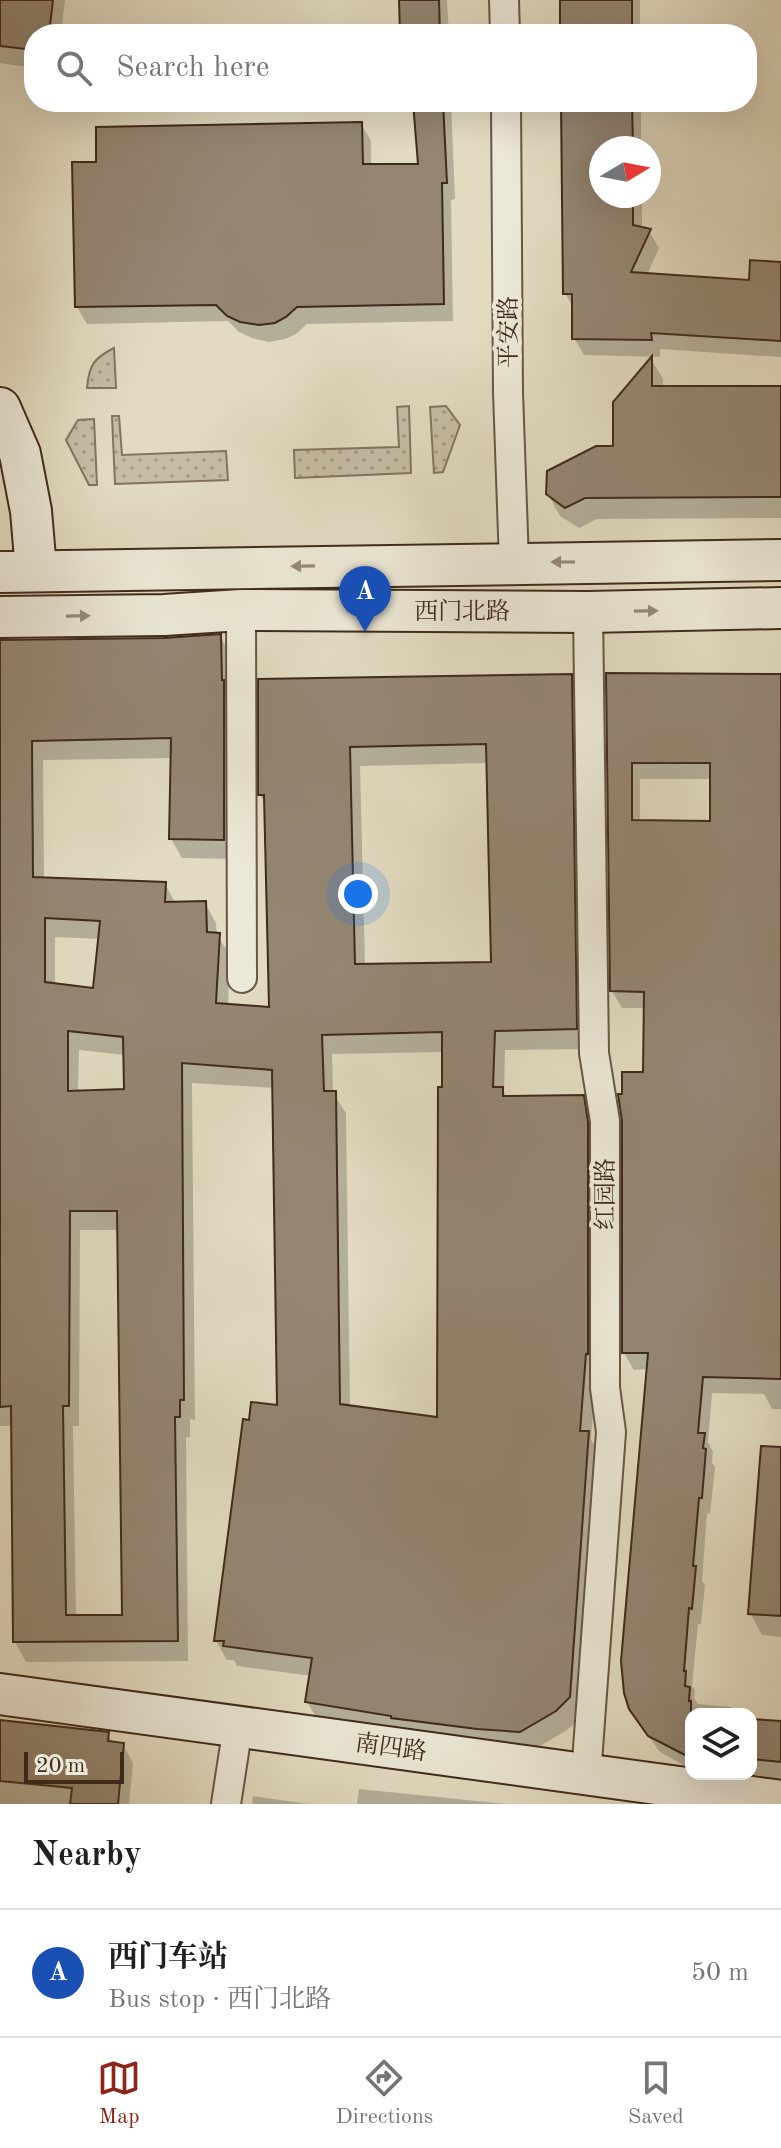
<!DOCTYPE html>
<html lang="en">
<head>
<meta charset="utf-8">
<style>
  body { margin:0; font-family:"Old Standard TT","Noto Serif SC",serif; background:#f6f6f6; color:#202124 }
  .controls { position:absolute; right:24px; bottom:24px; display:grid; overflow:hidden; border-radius:16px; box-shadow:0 8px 32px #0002 }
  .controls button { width:72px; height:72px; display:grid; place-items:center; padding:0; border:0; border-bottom:2px solid #e0e0e0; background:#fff; color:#202124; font:40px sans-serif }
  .compass { position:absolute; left:589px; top:136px; width:72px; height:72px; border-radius:50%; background:#fff; box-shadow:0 8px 32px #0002; rotate:80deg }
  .scale { position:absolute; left:24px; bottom:20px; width:100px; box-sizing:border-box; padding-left:8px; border:4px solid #402a1c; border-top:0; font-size:22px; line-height:28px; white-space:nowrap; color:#402a1c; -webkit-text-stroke:6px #ece8d7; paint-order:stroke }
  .you { position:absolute; left:358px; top:894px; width:28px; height:28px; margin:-20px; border:6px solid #fff; border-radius:50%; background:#1a73e8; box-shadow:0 0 0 12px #1a73e833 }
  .badge { display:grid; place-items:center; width:52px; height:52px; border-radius:50%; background:#8f2418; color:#fff; font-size:26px; font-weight:700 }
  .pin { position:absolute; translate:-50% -66px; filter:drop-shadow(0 2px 4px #0008) }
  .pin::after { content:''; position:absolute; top:42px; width:28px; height:24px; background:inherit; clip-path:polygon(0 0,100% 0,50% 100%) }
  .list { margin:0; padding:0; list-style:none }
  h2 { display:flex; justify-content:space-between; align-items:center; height:104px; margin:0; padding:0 32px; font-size:34px }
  h2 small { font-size:26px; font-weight:400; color:#757577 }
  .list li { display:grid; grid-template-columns:52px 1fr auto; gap:24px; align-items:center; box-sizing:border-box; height:128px; padding:0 32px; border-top:2px solid #e0e0e0 }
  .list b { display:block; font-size:30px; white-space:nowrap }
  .list p { margin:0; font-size:26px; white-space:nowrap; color:#757577 }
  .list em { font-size:26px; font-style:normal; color:#757577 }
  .icon { flex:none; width:44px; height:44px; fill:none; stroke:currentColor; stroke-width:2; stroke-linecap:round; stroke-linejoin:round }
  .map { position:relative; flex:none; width:781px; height:1804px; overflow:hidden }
  .search { position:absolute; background:#fff; box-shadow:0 8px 32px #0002; left:24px; right:24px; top:24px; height:88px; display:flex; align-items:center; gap:20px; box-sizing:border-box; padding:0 28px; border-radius:32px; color:#757577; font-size:30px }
  .sheet { height:232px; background:#fff }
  nav { display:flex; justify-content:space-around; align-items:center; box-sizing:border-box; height:112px; border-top:2px solid #e0e0e0; background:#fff; font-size:22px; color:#757577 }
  nav a { display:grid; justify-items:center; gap:4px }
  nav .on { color:#8f2418 }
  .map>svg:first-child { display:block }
  .grass { fill:url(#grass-dots); stroke:#837460; stroke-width:2 }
  .shadow { fill:#0003; fill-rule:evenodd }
  .building { fill:#948672; stroke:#402a1c; stroke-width:2; fill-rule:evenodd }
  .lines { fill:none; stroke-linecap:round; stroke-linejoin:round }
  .street-casing { stroke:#685645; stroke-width:32 }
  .secondary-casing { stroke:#402a1c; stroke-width:44 }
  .street { stroke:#ece8d7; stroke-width:28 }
  .secondary { stroke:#ece8d7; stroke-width:40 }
  .oneway { fill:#96897a }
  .labels { text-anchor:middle; stroke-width:8; stroke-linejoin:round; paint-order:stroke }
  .street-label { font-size:24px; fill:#402a1c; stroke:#ece8d7 }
</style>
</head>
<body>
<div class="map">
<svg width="781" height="1804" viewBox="0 0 781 1804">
  <defs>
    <pattern id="grass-dots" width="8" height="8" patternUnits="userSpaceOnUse" patternTransform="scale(2)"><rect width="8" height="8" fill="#c6bda5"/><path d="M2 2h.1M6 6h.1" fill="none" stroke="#a29a86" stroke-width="1.8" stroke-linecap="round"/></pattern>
  </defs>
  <rect width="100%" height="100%" fill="#e2dbc1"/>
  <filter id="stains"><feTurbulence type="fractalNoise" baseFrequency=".0025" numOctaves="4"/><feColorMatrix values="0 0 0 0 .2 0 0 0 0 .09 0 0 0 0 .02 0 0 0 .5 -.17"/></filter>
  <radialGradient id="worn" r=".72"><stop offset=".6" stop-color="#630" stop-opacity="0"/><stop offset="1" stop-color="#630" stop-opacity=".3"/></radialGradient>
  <path class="grass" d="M114,348L116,388H87C89,365 94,358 114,348Z
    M409,406L411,473L295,478L294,450L399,447L397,407Z
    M446,406L460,425L443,472L434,473L430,407Z
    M112,416H119L122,455L226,451L228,480L115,484Z
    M94,419L97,485H89L66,440L78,420Z"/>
  <path class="shadow" d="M0,0H65L61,34H34V68L0,63Z
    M401,0H447L449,34H402Z
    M562,0H640V34H562Z
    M415,102H451L455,199L451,200L453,321L307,324L296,334L285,339L269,342L252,338L239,332L228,321L87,324L77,307L98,164L361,124L371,141V166H420Z
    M563,102H641V148H601V196H642V229L649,231L659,248L647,275L751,282L781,264V357L660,349V357L584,355L574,338V309L565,293Z
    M651,359L663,379V388H781V518L597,519L579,528L560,516L548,494L615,448Z
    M220,636L231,656L234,859L182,858L171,839L172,758L43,760L44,879L165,884L176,904L205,903L216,923L217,935L230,955L228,1006L271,1009L266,804L260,795V681L571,676L582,695L587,1049L505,1050L504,1092L507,1098L582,1097L594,1116L596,1374L591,1439L599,1453L581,1718L567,1730L532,1751L319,1722L307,1702L312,1676L237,1666L234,1660H227L216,1641L250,1423L279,1408L275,1088L192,1083L195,1420L190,1419V1437H186L188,1661L26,1662L15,1642L13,1426H0V642L164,640ZM488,763L493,963L365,966L360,766ZM55,937L100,939L95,990L55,986ZM79,1050L125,1055L126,1090L78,1092ZM444,1052L439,1419L350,1408L346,1113L333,1093L332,1054ZM80,1230H119L124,1617H76L73,1426H79Z
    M608,675H781V1409H772L764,1394L712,1393L708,1442L713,1452L712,1463L715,1467L710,1514L707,1513L702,1581L705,1585L701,1624H698L692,1686L695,1690L694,1698L698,1704L731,1707L734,1712L740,1714H691V1769L660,1752L641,1726L648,1369L634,1370L624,1353L645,1074L646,1008H622L612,991ZM640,779H712V823L640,822Z
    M781,1476V1637L762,1635L750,1613Z
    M751,1720L781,1723V1793L772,1791L763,1776L746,1774H751Z
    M0,1722L108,1734L113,1744L123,1745L133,1763L129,1804H0Z
    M359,1789L506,1804H357Z
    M253,1796L308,1804H252Z"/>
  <path class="building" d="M0,0H53L49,34H34V50L0,46Z
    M399,0H439L440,34H400Z
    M560,0H632V34H560Z
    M413,102H443L447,183H442L444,304L297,307L286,317L275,323L259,325L240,322L227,316L216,305L75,307L72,162H96V127L362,122L363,164H418Z
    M561,102H632L633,148H601V196H633V225L651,229L631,272L749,280L750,260L781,262V341L651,333L652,340L572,339V294H563Z
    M652,356V386H781V497L585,498L565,508L546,494L547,471L596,446H613V402Z
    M221,634L222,680H224V840L169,839L171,738L32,741L33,877L166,882L165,902L206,901L207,932L220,933L216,1003L269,1007L264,795H258V679L572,674L577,1029L495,1031L493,1087H503V1096L584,1095L588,1122V1354H586L580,1431H589L570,1697L556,1711L520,1732L477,1729L391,1718V1716L305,1702L312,1658L223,1646L224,1641H214L243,1419L249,1420L251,1402L277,1405L272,1070L182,1063L184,1400H180V1417H175L178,1641L13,1642L11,1406L0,1407V640L164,638ZM486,744L491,962L355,964L350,747ZM45,918L100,921L93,988L45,982ZM68,1031L123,1037L124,1089L68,1091ZM442,1032V1087H438L437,1417L340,1404L336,1091H324L322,1035ZM70,1211H117L122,1615H66L63,1406H69Z
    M606,673L781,674V1379L703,1377L698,1433H705L703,1448L706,1449L702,1498H699L693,1566H696L692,1609L689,1608L684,1671H686L685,1686L690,1687L689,1701H691V1758L648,1736L629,1709L624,1693L621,1661L648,1353H622V1121L618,1094H622V1072H643L644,992L610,991ZM632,763H710V821L632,820Z
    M761,1446L781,1447V1616L748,1614Z
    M751,1719L781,1721V1762L751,1759Z
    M0,1720L109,1732L108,1741L124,1743L118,1804H70L72,1788L0,1781Z"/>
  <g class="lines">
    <g class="street-casing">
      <path id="street" d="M504,0L505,34
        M506,102L508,392L514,563
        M241,610L242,978
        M586,1776L611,1432L605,1388V1121L594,1053L588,612
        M226,1804L238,1726"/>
    </g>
    <g class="secondary-casing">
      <path id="secondary" d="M0,408L20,454L31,511L36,570
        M0,572L781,560
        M0,617L164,615L241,610L588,612L781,608
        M0,1694L781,1801"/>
    </g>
    <use href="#street" class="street"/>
    <use href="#secondary" class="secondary"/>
  </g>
  <defs><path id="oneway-solid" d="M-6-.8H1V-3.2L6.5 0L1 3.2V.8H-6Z" transform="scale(2)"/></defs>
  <g class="oneway">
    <use href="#oneway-solid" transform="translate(563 562) rotate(180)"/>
    <use href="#oneway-solid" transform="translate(303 566) rotate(179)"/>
    <use href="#oneway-solid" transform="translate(646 611) rotate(-1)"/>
    <use href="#oneway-solid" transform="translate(78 616) rotate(-1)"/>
  </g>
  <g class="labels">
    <g class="street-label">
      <text transform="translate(508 332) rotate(-90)" y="8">平安路</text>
      <text x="462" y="619">西门北路</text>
      <text transform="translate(605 1194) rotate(-90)" y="8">红园路</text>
      <text transform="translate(391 1747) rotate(8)" y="8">南四路</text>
    </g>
  </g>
  <rect width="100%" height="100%" filter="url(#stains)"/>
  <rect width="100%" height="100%" fill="url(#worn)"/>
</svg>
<div class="controls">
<button><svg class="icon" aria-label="layers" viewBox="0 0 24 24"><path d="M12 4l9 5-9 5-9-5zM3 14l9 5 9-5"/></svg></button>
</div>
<svg class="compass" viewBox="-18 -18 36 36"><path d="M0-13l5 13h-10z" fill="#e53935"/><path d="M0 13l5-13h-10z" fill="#757577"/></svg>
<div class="scale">20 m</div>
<div class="you"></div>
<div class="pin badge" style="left:365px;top:632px;background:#1a4fb4">A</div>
<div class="search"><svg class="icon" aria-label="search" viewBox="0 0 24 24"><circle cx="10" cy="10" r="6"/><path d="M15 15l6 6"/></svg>Search here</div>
</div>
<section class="sheet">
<h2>Nearby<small></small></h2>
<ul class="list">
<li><span class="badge" style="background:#1a4fb4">A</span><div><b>西门车站</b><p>Bus stop · 西门北路</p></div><em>50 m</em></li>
</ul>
</section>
<nav>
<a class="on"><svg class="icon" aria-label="map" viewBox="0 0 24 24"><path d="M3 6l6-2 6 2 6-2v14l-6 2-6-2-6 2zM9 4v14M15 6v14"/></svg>Map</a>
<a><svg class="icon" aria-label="directions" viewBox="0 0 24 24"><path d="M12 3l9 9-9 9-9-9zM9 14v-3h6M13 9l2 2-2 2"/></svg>Directions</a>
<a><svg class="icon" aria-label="saved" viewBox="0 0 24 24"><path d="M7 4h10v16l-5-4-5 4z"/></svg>Saved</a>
</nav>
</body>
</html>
